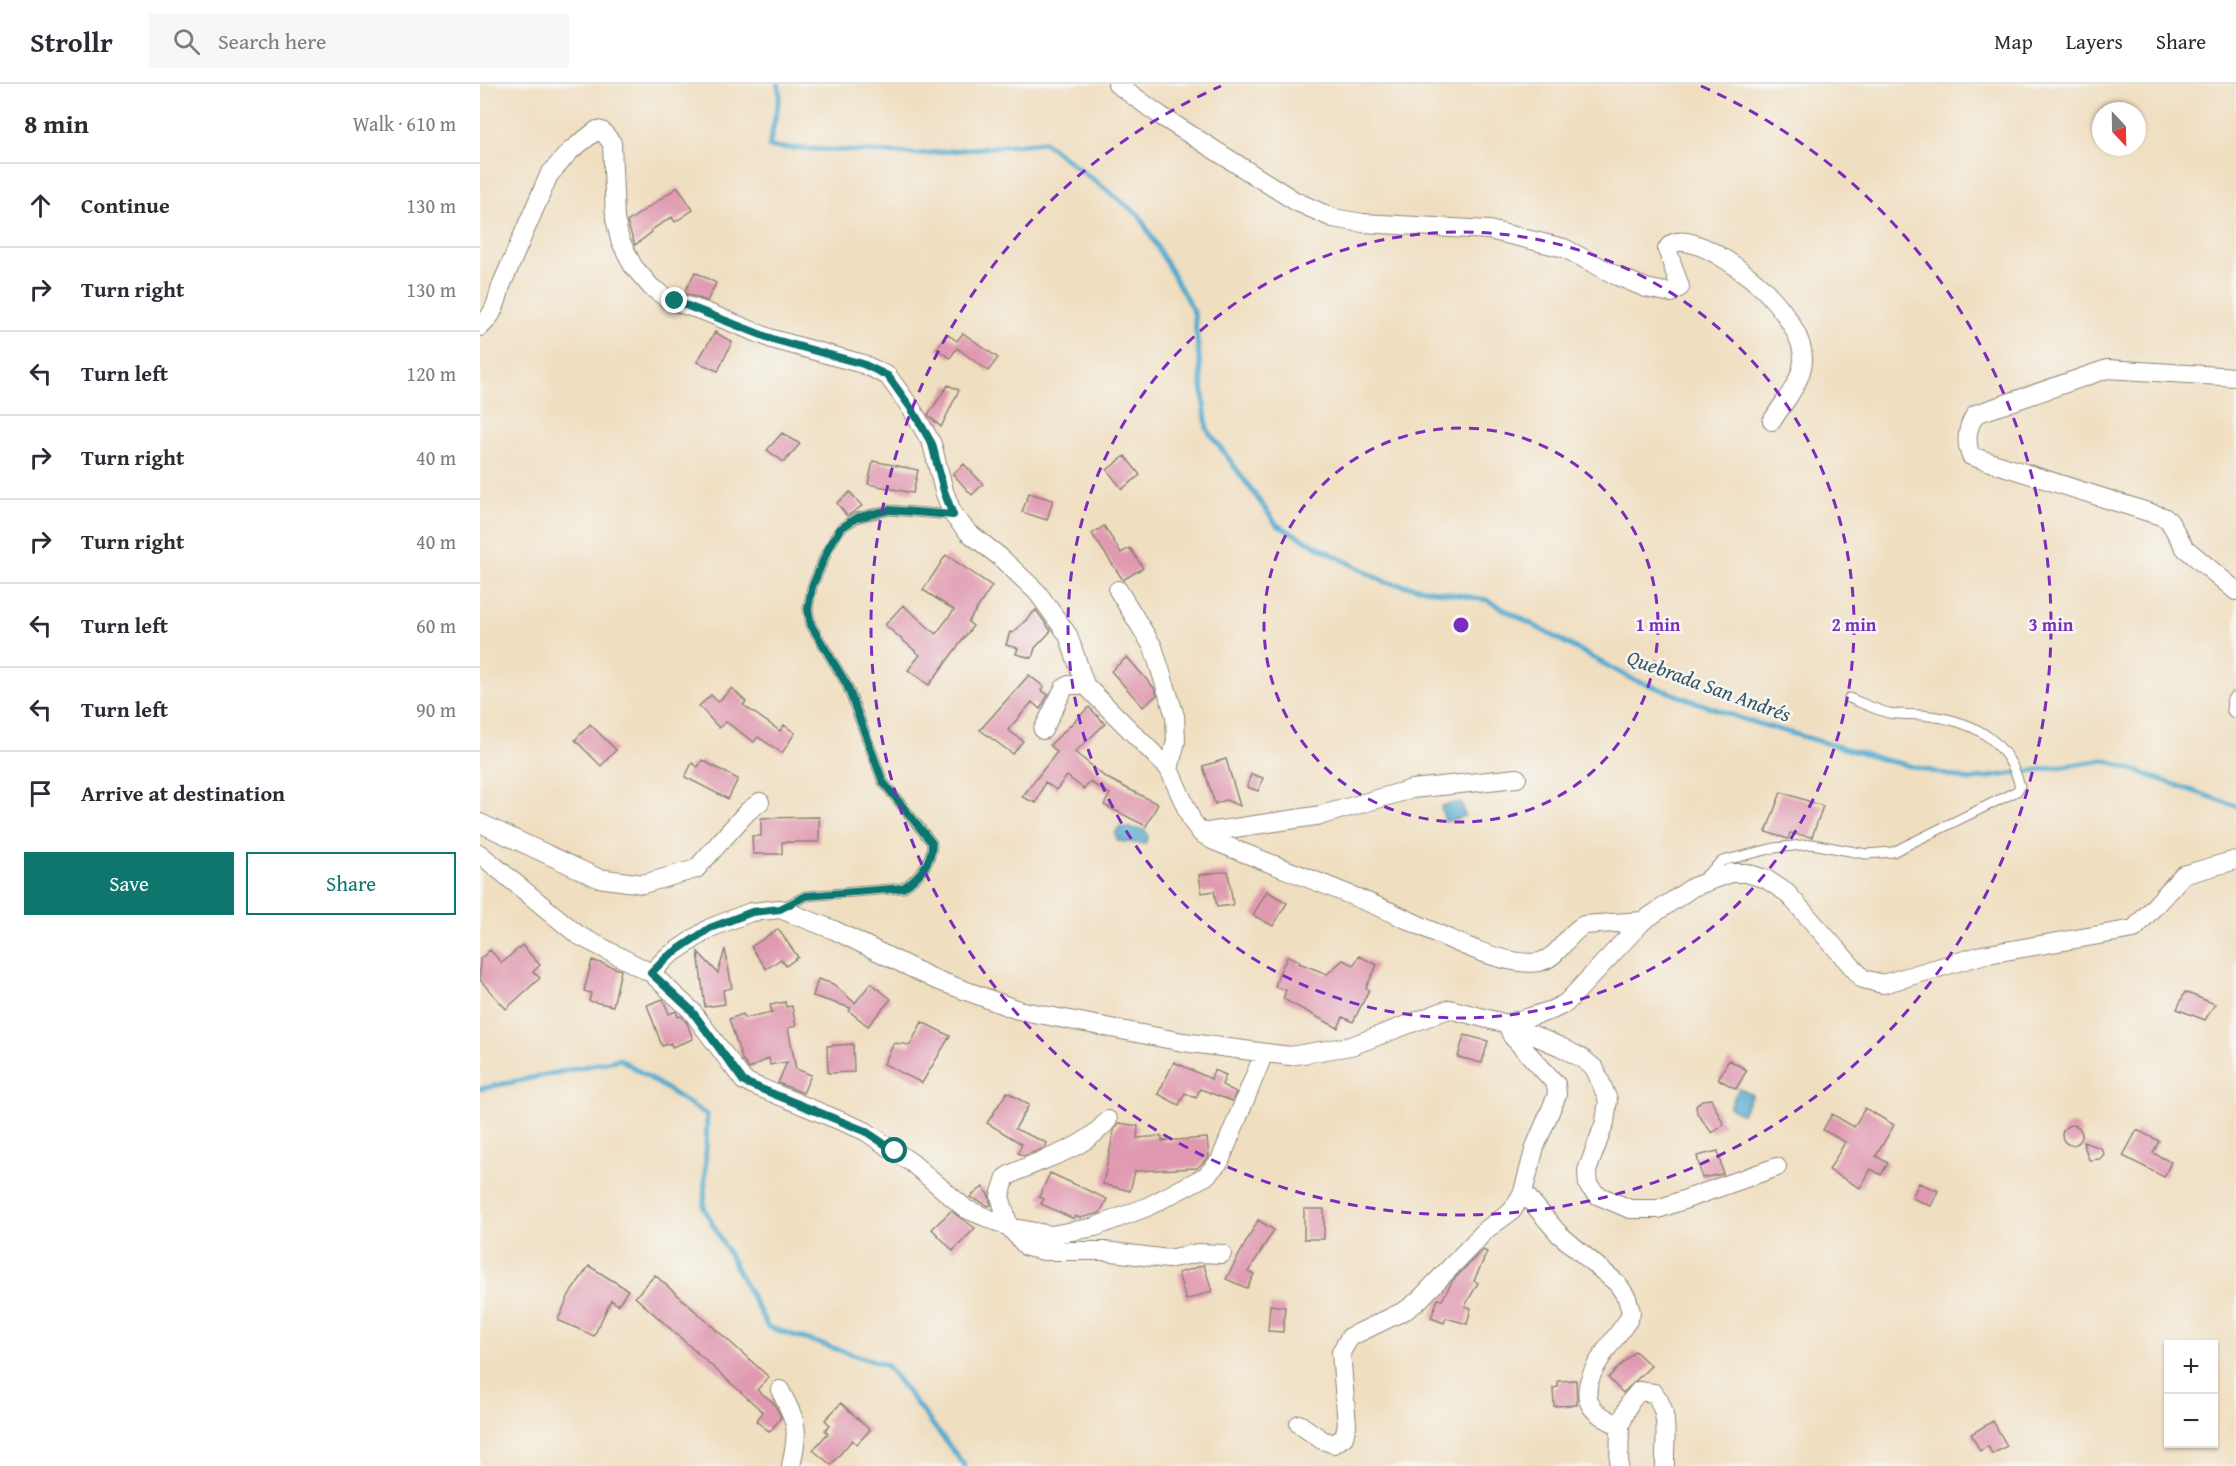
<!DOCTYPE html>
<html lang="en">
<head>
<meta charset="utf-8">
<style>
  body { margin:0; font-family:"Gentium Book Plus",serif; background:#f7f7f7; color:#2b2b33 }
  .controls { position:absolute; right:18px; bottom:18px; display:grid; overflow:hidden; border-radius:0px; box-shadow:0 2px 4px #0004 }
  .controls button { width:54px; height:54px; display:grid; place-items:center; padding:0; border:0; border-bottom:2px solid #e1e1e2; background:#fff; color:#2b2b33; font:30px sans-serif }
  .compass { position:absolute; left:1612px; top:18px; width:54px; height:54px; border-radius:50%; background:#fff; box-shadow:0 2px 4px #0004; rotate:158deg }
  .stop { position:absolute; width:18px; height:18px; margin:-14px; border:4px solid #0f766e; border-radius:50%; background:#fff }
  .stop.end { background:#0f766e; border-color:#fff; box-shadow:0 2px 6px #0008 }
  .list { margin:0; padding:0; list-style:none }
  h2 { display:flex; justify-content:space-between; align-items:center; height:78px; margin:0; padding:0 24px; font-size:26px }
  h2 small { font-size:20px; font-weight:400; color:#7c7c81 }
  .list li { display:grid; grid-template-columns:39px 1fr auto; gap:18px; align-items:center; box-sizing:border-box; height:84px; padding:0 24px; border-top:2px solid #e1e1e2 }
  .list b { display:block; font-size:22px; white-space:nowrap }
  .list em { font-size:20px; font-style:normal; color:#7c7c81 }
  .actions { display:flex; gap:12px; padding:18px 24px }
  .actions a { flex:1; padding:14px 0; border:2px solid #0f766e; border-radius:0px; text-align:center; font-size:21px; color:#0f766e }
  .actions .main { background:#0f766e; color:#fff }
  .icon { flex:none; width:33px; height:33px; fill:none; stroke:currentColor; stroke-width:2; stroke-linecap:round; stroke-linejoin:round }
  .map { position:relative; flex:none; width:1756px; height:1382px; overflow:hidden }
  header { display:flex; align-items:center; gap:36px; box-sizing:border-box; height:84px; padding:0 30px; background:#fff; border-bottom:2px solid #e1e1e2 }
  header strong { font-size:28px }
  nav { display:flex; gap:33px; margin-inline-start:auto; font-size:21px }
  .search { width:420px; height:54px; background:#f7f7f7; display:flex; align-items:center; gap:15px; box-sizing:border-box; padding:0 21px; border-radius:0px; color:#7c7c81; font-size:22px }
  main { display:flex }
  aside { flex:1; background:#fff }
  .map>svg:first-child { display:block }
  .water { fill:#51aace; stroke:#3e6a7c; stroke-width:1.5 }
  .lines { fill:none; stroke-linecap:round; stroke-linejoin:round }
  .stream { stroke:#51aace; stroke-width:5 }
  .building { fill:#e099b0 }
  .lane-casing { stroke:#8e8476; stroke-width:11 }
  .street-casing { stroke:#8e8476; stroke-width:20 }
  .lane { stroke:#fff; stroke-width:9 }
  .street { stroke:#fff; stroke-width:18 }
  .route { stroke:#0f766e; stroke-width:8 }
  .ring { fill:none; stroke:#7b2cbf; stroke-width:3; stroke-dasharray:10 8 }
  .labels { text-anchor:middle; stroke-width:5; stroke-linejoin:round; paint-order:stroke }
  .water-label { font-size:21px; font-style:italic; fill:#385764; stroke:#f6f6f2 }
  .centre { fill:#7b2cbf; stroke:#f6f6f2; stroke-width:3 }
  .ring-label { font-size:18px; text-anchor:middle; font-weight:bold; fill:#7b2cbf; stroke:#f6f6f2; stroke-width:5; stroke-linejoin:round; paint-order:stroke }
</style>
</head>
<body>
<header>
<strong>Strollr</strong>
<div class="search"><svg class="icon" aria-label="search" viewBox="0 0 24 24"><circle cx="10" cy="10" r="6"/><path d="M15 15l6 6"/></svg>Search here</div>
<nav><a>Map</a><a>Layers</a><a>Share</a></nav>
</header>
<main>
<aside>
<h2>8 min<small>Walk · 610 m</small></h2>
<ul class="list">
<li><svg class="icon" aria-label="ahead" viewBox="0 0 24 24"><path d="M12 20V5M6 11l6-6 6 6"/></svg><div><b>Continue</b></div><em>130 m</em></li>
<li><svg class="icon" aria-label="right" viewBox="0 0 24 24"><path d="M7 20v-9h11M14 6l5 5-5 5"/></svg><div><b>Turn right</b></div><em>130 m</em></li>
<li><svg class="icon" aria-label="left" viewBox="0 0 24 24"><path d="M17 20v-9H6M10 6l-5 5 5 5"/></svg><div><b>Turn left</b></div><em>120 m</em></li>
<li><svg class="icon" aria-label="right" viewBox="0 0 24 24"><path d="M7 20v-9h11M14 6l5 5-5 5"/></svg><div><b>Turn right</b></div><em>40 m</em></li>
<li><svg class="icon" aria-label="right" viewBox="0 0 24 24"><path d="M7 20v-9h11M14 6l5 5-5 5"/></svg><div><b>Turn right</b></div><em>40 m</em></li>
<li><svg class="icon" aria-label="left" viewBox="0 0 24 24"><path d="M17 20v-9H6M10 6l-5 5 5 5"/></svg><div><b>Turn left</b></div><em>60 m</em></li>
<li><svg class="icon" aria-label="left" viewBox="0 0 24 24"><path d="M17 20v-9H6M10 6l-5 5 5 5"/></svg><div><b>Turn left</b></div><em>90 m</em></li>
<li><svg class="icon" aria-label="arrive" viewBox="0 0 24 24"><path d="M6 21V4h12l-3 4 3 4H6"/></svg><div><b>Arrive at destination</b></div></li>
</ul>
<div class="actions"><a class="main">Save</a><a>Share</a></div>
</aside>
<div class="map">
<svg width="1756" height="1382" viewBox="0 0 1756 1382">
  <rect width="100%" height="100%" fill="#f6f6f2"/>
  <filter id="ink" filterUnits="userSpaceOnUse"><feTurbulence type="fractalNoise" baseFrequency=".0167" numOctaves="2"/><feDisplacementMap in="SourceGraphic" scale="12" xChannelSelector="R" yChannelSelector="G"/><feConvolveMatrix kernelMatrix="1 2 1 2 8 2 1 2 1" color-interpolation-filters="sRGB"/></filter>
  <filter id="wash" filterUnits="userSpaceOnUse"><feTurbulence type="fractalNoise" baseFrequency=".008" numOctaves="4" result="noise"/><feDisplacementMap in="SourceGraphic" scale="24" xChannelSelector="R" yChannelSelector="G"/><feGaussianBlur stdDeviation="1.35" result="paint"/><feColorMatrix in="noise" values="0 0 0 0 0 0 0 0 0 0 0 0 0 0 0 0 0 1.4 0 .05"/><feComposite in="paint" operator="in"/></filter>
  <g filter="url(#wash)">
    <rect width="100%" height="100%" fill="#f0dec0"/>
    <path class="water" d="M981,718L985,732L965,738L961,722Z
      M639,743L665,746L668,752L665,760L638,757L635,750Z
      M1259,1004L1272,1011L1262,1030L1249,1023Z"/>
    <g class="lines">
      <path class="stream" d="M298,0L300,11L289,63L440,70L564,58L659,131L714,228L727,345L797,441L905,498L1007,516L1152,595L1266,636L1401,675L1489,696L1625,676L1756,722
        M0,1005L140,975L227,1031L224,1124L288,1243L406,1281L485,1382"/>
    </g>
    <g id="blocks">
      <path class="building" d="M198,103L213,126L195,138L192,133L171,146L172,148L155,161L147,138Z
        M215,188L236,199L227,217L204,209Z
        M235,248L252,258L238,287L217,278Z
        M483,249L518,274L508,287L477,264L470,274L457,265L467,250L477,257Z
        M468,301L479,306L461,343L448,331Z
        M302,349L320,360L304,378L287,366Z
        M645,372L660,391L642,405L627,386Z
        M393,377L438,386L433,409L388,400Z
        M484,380L503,400L492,411L473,390Z
        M370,408L382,422L367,432L357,419Z
        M549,409L573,416L567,436L542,428Z
        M624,442L641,469L650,464L663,484L643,496L612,450Z
        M466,471L512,502L488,538L493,542L449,601L428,586L440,571L405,541L423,521L456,550L474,526L443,506Z
        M556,526L571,547L555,564L552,574L536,570L538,564L526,561L530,548L533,549Z
        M647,573L674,604L677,611L663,623L631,587Z
        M549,591L564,603L561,606L568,611L560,625L552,618L528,646L543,657L533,670L500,646Z
        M252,604L266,618L263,621L300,647L304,641L315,649L302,669L278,653L274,658L246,638L239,644L219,622L231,611L238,618Z
        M609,623L625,640L595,668L625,693L678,720L666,742L624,721L630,710L610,698L604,705L587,692L576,706L565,698L556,719L542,713L577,668L570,661Z
        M110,640L136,666L121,682L95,656Z
        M746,675L760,722L746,716L735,720L723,682Z
        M222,676L258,695L248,715L205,693L212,679L218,683Z
        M771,690L783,694L778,707L767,703Z
        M1301,708L1343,722L1332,753L1310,749L1308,755L1286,748Z
        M339,733V758H302V770H273L272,752H281V734Z
        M748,787L753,821L737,823L734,807L722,809L719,791Z
        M787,807L807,819L793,842L773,831Z
        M298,845L318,873L306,882L301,875L286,885L271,863Z
        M42,861L60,881L53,888L60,894L26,925L0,896V875L10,866L22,879Z
        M245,865L252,904L243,906L245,920L225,923L218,868L238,889Z
        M808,872L820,877L819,879L847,890L863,876L874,881L879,872L897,881L886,904L889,906L873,938L863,933L858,944L803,915L806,906L795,903L799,889Z
        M112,876L141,886L133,922L109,917L111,909L104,907Z
        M338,895L353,900L375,919L391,899L411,915L388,942L369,927L371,924L333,912Z
        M1705,908L1735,920L1725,936L1697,925Z
        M183,915L189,930L196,927L198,933L201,932L207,939L213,955L192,963L191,959L182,962L167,921Z
        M305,918L306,923L312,922L316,942L308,944L316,985L331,991L323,1009L298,999L307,978L290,981L289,974L269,985L262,975L249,935L263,930L264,934L292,928L290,921Z
        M442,938L470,952L442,999L404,980L414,959L430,961Z
        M984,951L1008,957L1002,979L978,973Z
        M373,960L374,988L348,989L347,962Z
        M1249,976L1267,986L1256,1005L1238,995Z
        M694,978L731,995L734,986L746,991L742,1001L756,1008L752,1017L720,1005L716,1014L705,1009L699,1021L678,1010Z
        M527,1008L549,1021L535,1045L567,1059L565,1064L544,1072L538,1069L542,1060L507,1039Z
        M1231,1015L1244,1041L1232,1049L1217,1029L1216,1022L1222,1016Z
        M1385,1024L1414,1041L1396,1072L1408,1079L1401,1091L1391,1085L1380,1104L1349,1086L1365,1058L1343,1046L1352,1030L1374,1043Z
        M639,1039L658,1042L657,1054L682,1052V1057L727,1054L729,1073L717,1084L655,1087L650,1107L623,1100L634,1046Z
        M1582 1051a10 10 0 1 1 20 0a10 10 0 1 1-20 0Z
        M1657,1046L1679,1057L1673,1069L1691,1078L1684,1093L1643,1072Z
        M1603,1058L1621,1064L1624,1070L1620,1075L1609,1076Z
        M1238,1067L1243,1090L1222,1094L1217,1072Z
        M570,1089L627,1115L620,1129L600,1134L595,1132L594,1135L561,1120L564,1115L559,1113Z
        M1439,1099L1458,1107L1451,1122L1432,1114Z
        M503,1103L509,1112L511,1121L509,1122L490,1113Z
        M824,1125H844V1155H824Z
        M471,1127L495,1144L473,1167L452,1145Z
        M778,1136L794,1146L768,1188L774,1190L767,1204L746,1195Z
        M1003,1166L1007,1168L994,1197L998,1199L985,1222L991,1224L987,1240L966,1234L964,1239L951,1234L958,1215L962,1216L973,1196Z
        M724,1181L732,1207L706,1216L698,1189Z
        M109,1182L148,1206L138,1221L131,1216L114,1252L78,1236L89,1211Z
        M175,1191L289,1293L277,1306L293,1318L301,1333L290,1348L276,1337L283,1328L155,1213Z
        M790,1221L805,1223L803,1248L788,1247Z
        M1155,1267L1171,1282L1143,1309L1128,1294Z
        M1096,1296L1097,1321L1074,1322L1073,1304L1078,1303V1297Z
        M361,1319L390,1346L377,1360L372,1356L351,1381L333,1366L348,1349L345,1346L350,1341L345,1336Z
        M1513,1337L1527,1362L1512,1370L1508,1362L1500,1367L1491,1350Z"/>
    </g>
  </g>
  <g filter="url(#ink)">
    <use href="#blocks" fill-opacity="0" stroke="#8e8476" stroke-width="1.5"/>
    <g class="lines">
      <g class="lane-casing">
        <path id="lane" d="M1224,793L1242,777L1294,764L1332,760L1386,770L1413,768L1537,707L1540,702C1526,652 1490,636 1442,631C1431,630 1419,631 1409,629C1396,626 1382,619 1369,614
          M302,824L326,812L423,804C439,793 452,779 452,759L403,698L367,601L331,541L328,525L332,503L348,465L360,445L376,434L409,426L473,431"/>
      </g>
      <g class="street-casing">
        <path id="street" d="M637,0L681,32L815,117L853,134L883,139L1009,146L1084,164L1137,192L1166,204L1191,209L1200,203L1187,165C1204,138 1276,195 1290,212C1304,227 1324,255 1323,276C1322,298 1303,319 1292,337
          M0,243C13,232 17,219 21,202L69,91L90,67L117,46L122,47L132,59L135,135L140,156L153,182L171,203L189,216L226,228L292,255L383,280L408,292L433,327L452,360L464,407L473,431L488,448L520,473L557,508L588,551L605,601L689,685L712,737L721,749L734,757C791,780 848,801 904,825C942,841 1020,885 1059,878C1079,874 1087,849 1104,841L1163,837
          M1756,293L1627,285L1496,330C1487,342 1485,358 1491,372L1684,433L1689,437L1705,464L1756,507
          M638,506L673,563L695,632L696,657L689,685
          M1756,617V625
          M563,646L584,604L589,601H605
          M0,739L118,794L163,800L216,785L267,728L280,718
          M721,749L842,731L932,705L1037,694
          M0,770L98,851L171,889L187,873L230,844L271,828L300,825L354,846L454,895L538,926L703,958L810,972L871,962L969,925L1027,940L1081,963L1103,975L1115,985L1128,1016L1125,1038L1107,1087L1108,1101L1117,1111L1150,1125H1178L1297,1083
          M171,889L211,926L264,997L385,1047L432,1079L486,1125L529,1143L571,1151L615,1143L667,1123L726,1092L740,1077L784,969
          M1027,940L1072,926L1086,919L1163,837L1213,803L1251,789H1266L1286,795L1307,809L1383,895L1403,900L1502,871L1654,845L1703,791L1756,776
          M1027,940L1032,952L1076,1000L1077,1011L1055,1063L1043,1108L1079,1150L1138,1200L1147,1214L1151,1228L1148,1236C1133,1259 1086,1306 1119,1330C1125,1335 1133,1338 1140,1342L1150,1318L1159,1307L1174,1309C1191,1330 1184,1356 1185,1382
          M628,1036C601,1069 562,1073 526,1093L520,1112L529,1143L547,1163L564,1167H625L688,1175L718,1169L742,1170
          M300,1306C318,1341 319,1344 311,1382
          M819,1340L842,1356L854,1360L864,1353L867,1341L861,1268L870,1253L926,1226L938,1217L1007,1145L1032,1127L1043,1108
          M1139,1382L1140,1342"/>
      </g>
      <use href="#lane" class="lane"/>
      <use href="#street" class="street"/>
    </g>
  </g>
  <g class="lines" filter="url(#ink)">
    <path class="route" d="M195,217L292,255L383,280L408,292L433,327L452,360L464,407L473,431L409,426L376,434L360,445L348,465L332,503L328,525L331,541L367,601L403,698L452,759C452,779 439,793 423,804L326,812L300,825L272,828L230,844L187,873L171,889L211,926L264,998L385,1047L415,1067"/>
  </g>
  <g class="ring">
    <circle cx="981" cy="541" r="197"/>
    <circle cx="981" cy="541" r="393"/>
    <path d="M1221 2A590 590 0 1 1 741 2"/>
  </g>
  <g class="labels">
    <g class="water-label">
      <text transform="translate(1229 602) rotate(20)" y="7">Quebrada San Andrés</text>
    </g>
  </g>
  <circle cx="981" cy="541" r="9" class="centre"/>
  <g class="ring-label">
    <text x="1178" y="547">1 min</text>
    <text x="1374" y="547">2 min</text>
    <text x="1571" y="547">3 min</text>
  </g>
</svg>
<div class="controls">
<button>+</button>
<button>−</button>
</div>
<svg class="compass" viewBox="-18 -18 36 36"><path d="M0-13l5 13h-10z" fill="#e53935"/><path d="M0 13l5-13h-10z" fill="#7c7c81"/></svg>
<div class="stop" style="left:415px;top:1067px"></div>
<div class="stop end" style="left:195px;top:217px"></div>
</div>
</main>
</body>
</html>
